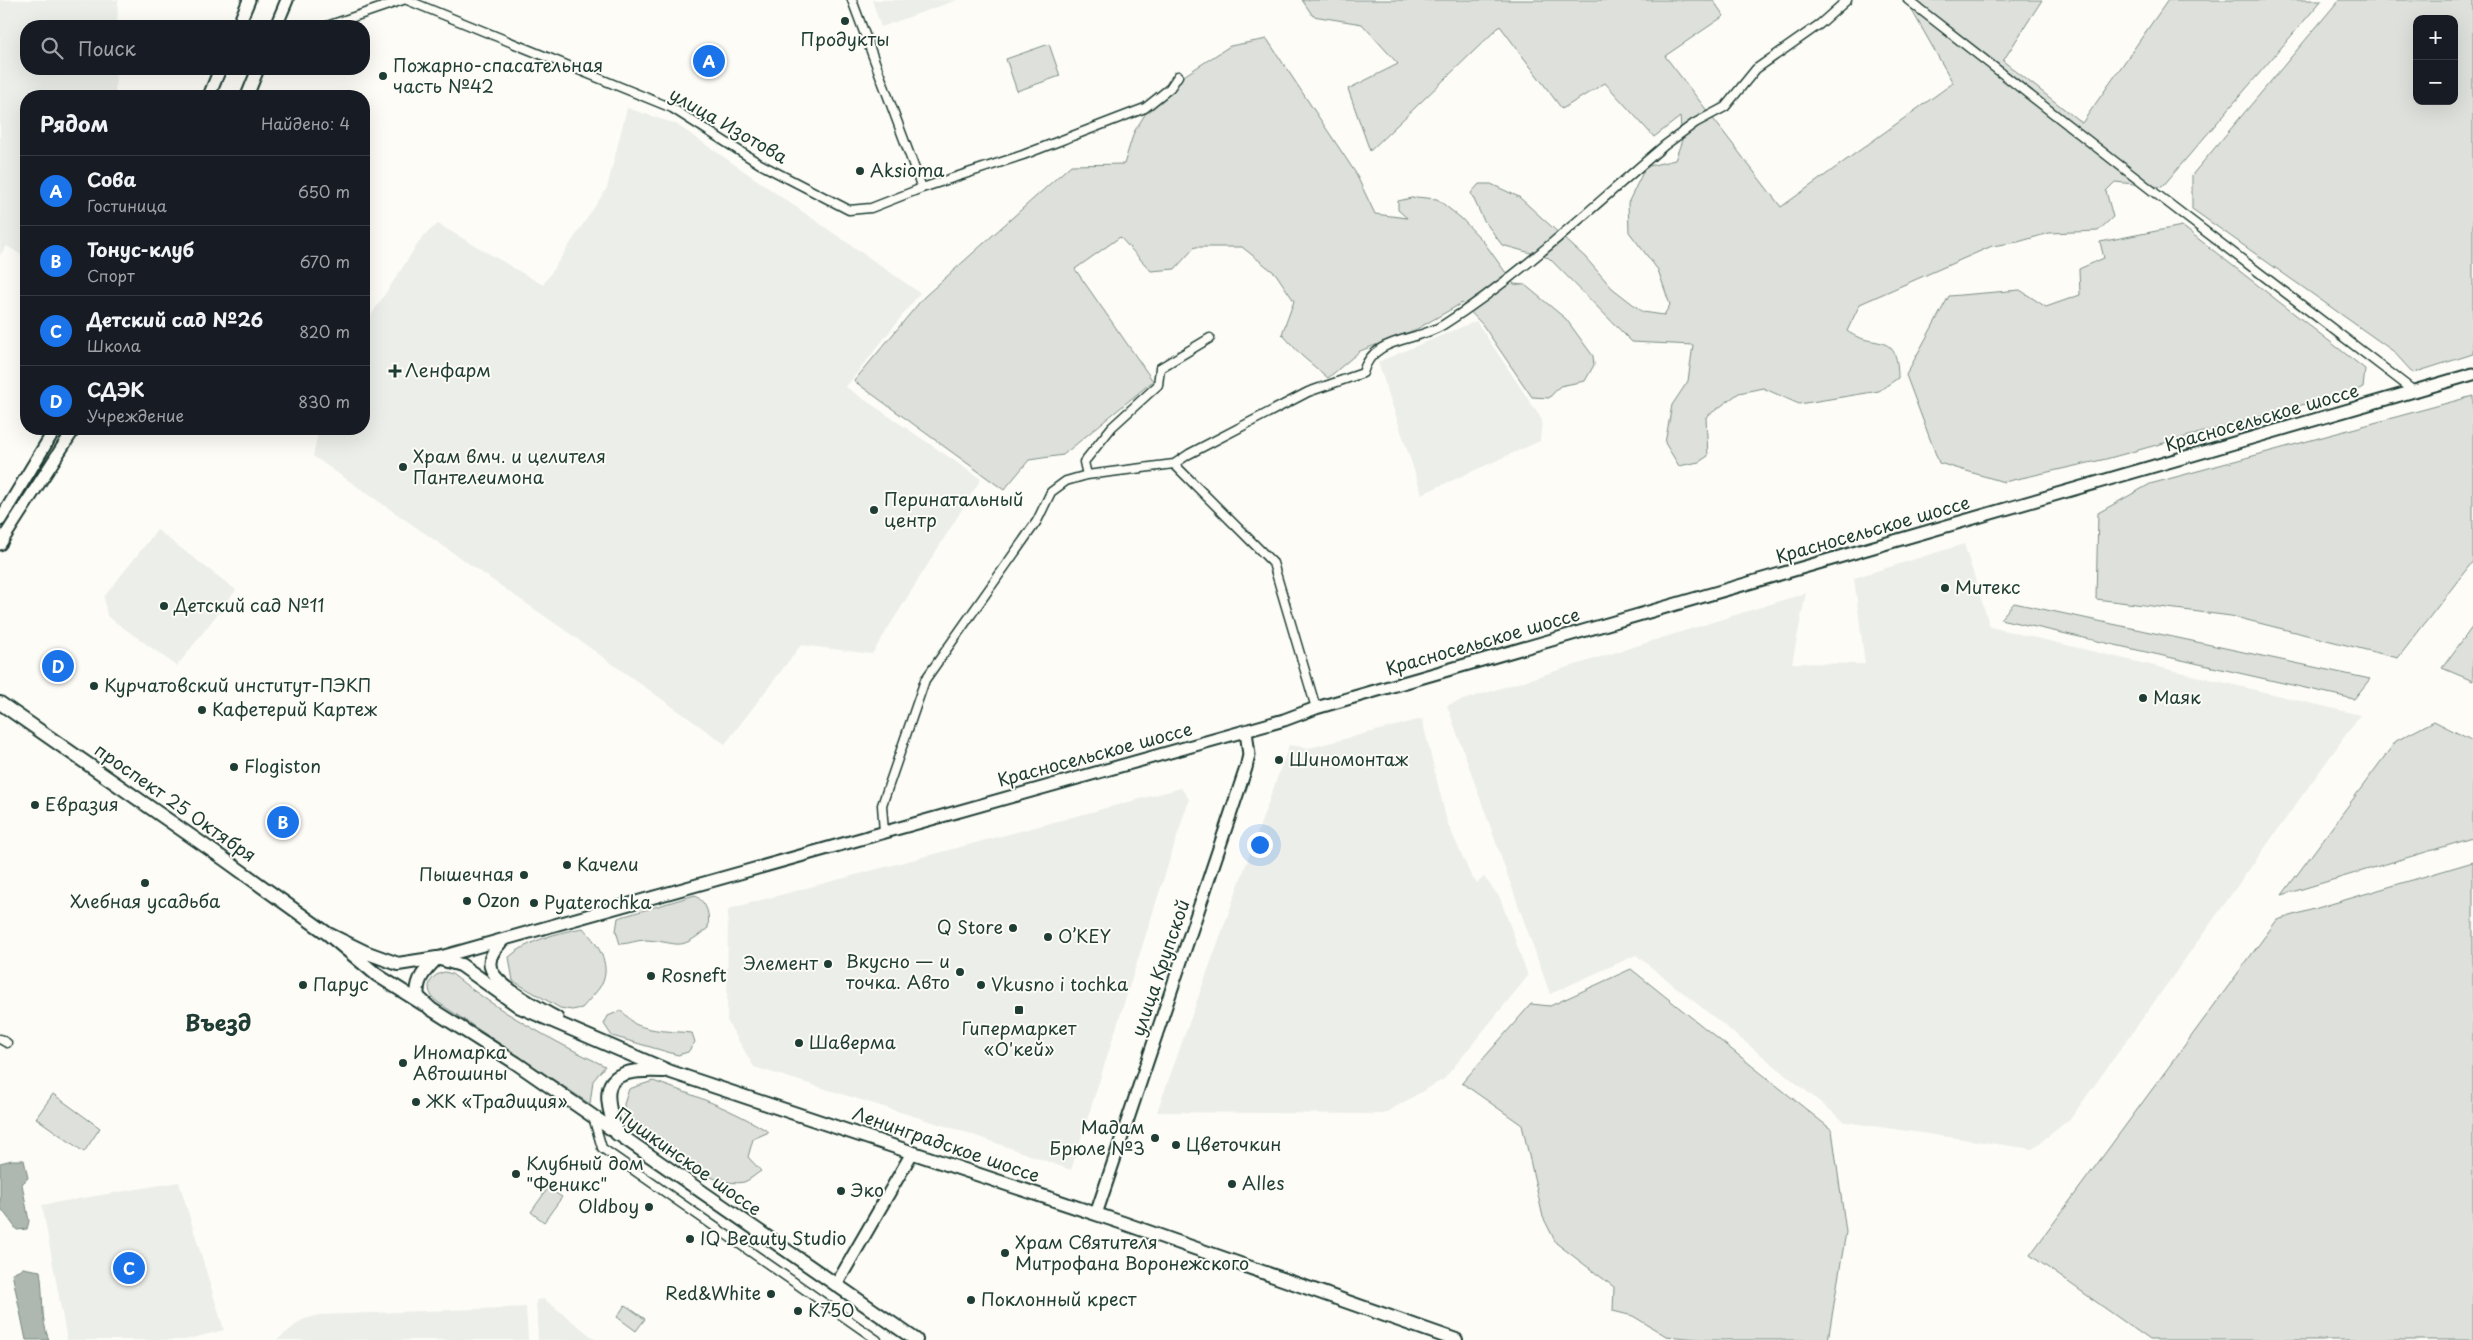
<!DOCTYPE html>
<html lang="ru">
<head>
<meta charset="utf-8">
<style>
  body { margin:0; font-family:"Playpen Sans",sans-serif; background:#20242c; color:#f1f3f6 }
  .controls { position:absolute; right:15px; top:15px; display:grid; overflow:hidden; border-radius:10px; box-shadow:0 5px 20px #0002 }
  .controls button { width:45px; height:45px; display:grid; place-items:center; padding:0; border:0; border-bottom:1px solid #363941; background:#171b24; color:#f1f3f6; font:25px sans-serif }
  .you { position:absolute; left:1259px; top:844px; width:18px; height:18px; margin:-12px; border:4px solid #fff; border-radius:50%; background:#1a73e8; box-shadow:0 0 0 8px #1a73e833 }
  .badge { display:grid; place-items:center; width:32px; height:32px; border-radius:50%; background:#1a73e8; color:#fff; font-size:16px; font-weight:700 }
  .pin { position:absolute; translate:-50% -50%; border:2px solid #fff; box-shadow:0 1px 5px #0006 }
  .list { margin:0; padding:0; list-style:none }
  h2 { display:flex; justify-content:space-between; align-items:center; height:65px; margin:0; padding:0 20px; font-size:21px }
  h2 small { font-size:16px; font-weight:400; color:#9ea1a6 }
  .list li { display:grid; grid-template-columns:32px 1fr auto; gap:15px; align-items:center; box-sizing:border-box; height:70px; padding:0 20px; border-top:1px solid #363941 }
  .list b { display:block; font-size:19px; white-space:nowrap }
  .list p { margin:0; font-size:16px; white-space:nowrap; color:#9ea1a6 }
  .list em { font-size:16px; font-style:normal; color:#9ea1a6 }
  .icon { flex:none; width:28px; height:28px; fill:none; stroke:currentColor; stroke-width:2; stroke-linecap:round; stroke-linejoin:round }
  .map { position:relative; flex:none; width:2473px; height:1340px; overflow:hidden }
  .search { position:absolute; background:#171b24; box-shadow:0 5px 20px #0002; left:20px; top:20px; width:350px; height:55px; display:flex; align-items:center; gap:12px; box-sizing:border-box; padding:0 18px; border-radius:20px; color:#9ea1a6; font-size:19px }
  .panel { position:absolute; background:#171b24; box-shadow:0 5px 20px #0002; left:20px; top:90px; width:350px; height:345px; border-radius:20px }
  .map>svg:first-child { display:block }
  .built { fill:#eceee9 }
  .green { fill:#dde0db; stroke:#7e8e88; fill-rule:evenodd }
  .water { fill:#aeb8b1; stroke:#75877f }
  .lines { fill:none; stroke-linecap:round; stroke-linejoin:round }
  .street-casing { stroke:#1f3d34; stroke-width:11 }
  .secondary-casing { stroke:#1f3d34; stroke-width:15 }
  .primary-casing { stroke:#1f3d34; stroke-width:16 }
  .street { stroke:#fdfcf7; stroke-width:8 }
  .secondary { stroke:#fdfcf7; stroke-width:11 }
  .primary { stroke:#fdfcf7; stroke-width:12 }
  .poi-dot { fill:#1f3d34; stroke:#fdfcf7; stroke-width:2 }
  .labels { text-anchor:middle; stroke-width:4; stroke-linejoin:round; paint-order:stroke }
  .poi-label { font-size:18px; fill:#1f3d34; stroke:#fdfcf7; text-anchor:start }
  .street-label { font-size:18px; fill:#1f3d34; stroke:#fdfcf7 }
  .district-label { font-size:22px; font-weight:bold; fill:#1f3d34; stroke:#fdfcf7 }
</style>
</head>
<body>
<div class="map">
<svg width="2473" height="1340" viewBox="0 0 2473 1340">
  <rect width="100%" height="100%" fill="#fdfcf7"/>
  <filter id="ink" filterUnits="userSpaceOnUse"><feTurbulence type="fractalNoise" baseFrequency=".02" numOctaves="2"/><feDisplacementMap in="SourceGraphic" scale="10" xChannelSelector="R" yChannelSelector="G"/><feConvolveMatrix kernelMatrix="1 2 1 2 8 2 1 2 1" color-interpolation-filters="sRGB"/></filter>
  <g filter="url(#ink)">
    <path class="built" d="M0,0H118L117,26H26V69H116L115,96H26V258L7,246L0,255Z
      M872,0H957L881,27Z
      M627,108L676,124L920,293L846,387L981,479L872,654L801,645L725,744L569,633L313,456L319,429H364V326L423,236L438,224L543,285L607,188Z
      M1476,321L1542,420L1540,441L1422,494L1378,362Z
      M157,530L236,590L177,666L107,616L104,597Z
      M1964,544L1990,627L2360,715L2071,1118L2032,1149L1845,1122L1636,955L1550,994L1447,705L1806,593L1792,663L1865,664L1854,578Z
      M1422,719L1447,822L1471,876L1477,883L1484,877L1500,898L1528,976L1444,1079L1383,1114L1157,1112L1289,745L1309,748Z
      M1181,788L1189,799L1071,1170L968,1133L754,1067L727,1021L728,909Z
      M179,1182L224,1330L185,1340H67L42,1205Z
      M544,1299L596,1340H538L536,1300Z
      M526,1307L528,1340H277L302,1320L319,1315Z"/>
    <path class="green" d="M1302,0H1713L1724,16L1665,56L1781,207L1953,83L1906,0H2042L2003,61L2082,123L2168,0H2322L2162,187L2115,182L2106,191L2113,217L2098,231L2049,233L2018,242L1992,246L1860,304L1847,331C1874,351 1898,328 1898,378L1879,391L1799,404L1763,388L1739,393L1706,417L1708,456L1699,462L1679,466L1665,443L1672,405L1688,381L1693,345L1632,342L1549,258L1502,245L1483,219L1471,193L1479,184H1491L1519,197L1585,257L1612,288L1643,312L1664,315L1670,305L1658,270L1629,232L1628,203L1644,170L1649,166L1675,160L1682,140L1680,117L1654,137L1605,83L1562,109L1500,26L1370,151L1348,89L1398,64L1362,24L1313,16Z
      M2339,0H2473V354L2413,373L2393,351L2192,209V175ZM2417,19H2454V101H2417Z
      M1267,39L1355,172L1375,214L1407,218L1398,210V201L1416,197L1437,199L1461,218L1483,241L1514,284L1525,285L1566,319L1593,356L1594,365L1585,381L1560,386L1549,398L1532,397L1482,324L1462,303L1417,329L1360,351L1328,378L1302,356L1282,334L1294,301L1276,274L1242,247H1195L1175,269L1151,271L1120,237L1075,269L1153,381L1063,455L1029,460L1004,490L854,381L924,297L1071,165L1124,164L1134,132L1159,92L1230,46Z
      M1049,44L1060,76L1017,91L1006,59Z
      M2182,226L2365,369L2363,388L2106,459L2004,482L1939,463L1906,375L1949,296L2020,290L2046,307L2080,295L2079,269L2104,258L2100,242Z
      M2473,396V561L2398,658L2231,616L2096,599L2098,513L2150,484Z
      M2014,603L2370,679L2354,699L2000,619Z
      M2473,626V681L2442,668Z
      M2434,721L2473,741V838L2282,895L2396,741Z
      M2473,862V1340H2150L2030,1255L2277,920Z
      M695,895C707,904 710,913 708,928C677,953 681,942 646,940C636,940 629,944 620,944L616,931L618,918Z
      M583,928C596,942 612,963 602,984C597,992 588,1001 582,1008L572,1010L560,1008L513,981L509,957C527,941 559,932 583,928Z
      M1631,969L1832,1130L1846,1232L1828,1340H1708L1666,1336L1633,1316L1613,1311L1614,1287L1556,1243L1543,1217L1522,1125L1462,1083L1531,1004L1550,1006Z
      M445,972L452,974C499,1012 551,1040 605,1066L593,1081L590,1104L436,1001C424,990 428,975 445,972Z
      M620,1011C627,1014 629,1020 635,1024C652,1032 673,1031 692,1033L695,1042L688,1052L678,1055L612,1036L604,1024L608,1016Z
      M653,1081C694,1095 732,1109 769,1132L753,1139L748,1157L761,1171C756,1174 750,1180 744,1182C711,1190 650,1141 625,1121L624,1104L629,1089Z
      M53,1094L100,1128L84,1152L36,1118Z
      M548,1188L562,1197L544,1222L531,1212Z
      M625,1305L645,1319L636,1331L617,1317Z"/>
    <path class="water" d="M12,1160H24L28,1178L22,1184L29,1221L27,1229L17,1230L0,1207V1163Z
      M23,1268L40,1271C44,1294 40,1319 49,1340H26L12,1273Z"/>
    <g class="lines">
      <g class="street-casing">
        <path id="street" d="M407,0L672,108L760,164L849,210L871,208L922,188L1023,155L1145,108L1170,88L1178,76
          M852,0L922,188
          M1908,0L2159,196L2414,391
          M327,26L403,0
          M1174,464L1189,454L1308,392L1363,373C1372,336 1417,342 1443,325C1523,274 1593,206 1665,145L1695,123L1725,107L1756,69L1820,24L1847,0
          M1087,475L1084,462L1112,427L1158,385L1160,368L1210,338
          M884,832L882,805L925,680L1037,521L1051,492L1066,481L1087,475L1174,464L1273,563L1316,708
          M0,1039L7,1043
          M593,1117L602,1148L877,1340"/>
      </g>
      <g class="secondary-casing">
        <path id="secondary" d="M238,26L249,0
          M276,26L287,0
          M209,96L220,69
          M247,96L258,69
          M0,520L55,429
          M0,544L74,429
          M503,940C497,947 490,954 490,963C489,983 540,1008 557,1018
          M437,958L1284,720L1316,708L2473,374
          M1096,1214L1246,768L1249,755L1246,731
          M836,1285L912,1153"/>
      </g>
      <g class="primary-casing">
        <path id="primary" d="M0,703L224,859L328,934L377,975L423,1004
          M328,934L365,952L398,964L437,958L461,965L520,1007L671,1072L1123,1223L1456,1340
          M437,958C426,969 415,980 418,997L431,1009L516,1063L916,1340
          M617,1134C598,1081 608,1068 664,1071"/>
      </g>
      <use href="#street" class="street"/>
      <use href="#secondary" class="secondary"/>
      <use href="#primary" class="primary"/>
    </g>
  </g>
  <g class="poi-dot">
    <circle cx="845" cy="21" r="5"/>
    <circle cx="383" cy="76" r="5"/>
    <circle cx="860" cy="171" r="5"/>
    <path d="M392.5 363.5h5v5h5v5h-5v5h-5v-5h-5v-5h5z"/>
    <circle cx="403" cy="467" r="5"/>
    <circle cx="874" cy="510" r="5"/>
    <circle cx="1945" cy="588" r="5"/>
    <circle cx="164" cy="606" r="5"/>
    <circle cx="94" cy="686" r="5"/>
    <circle cx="2143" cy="698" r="5"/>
    <circle cx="202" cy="710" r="5"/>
    <circle cx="1279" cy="760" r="5"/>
    <circle cx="234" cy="767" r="5"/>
    <circle cx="35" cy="805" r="5"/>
    <circle cx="567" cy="865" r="5"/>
    <circle cx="524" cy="875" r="5"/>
    <circle cx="145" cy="883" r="5"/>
    <circle cx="467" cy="901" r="5"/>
    <circle cx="534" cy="903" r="5"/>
    <circle cx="1013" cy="928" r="5"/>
    <circle cx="1048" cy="937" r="5"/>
    <circle cx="828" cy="964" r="5"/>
    <circle cx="960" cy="972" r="5"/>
    <circle cx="651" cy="976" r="5"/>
    <circle cx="303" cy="985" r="5"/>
    <circle cx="981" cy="985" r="5"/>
    <rect x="1014" y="1005" width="10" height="10" rx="2.5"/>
    <circle cx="799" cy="1043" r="5"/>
    <circle cx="403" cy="1063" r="5"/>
    <circle cx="416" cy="1102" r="5"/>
    <circle cx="1155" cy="1138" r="5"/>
    <circle cx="1176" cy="1145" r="5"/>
    <circle cx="516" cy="1174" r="5"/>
    <circle cx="1232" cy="1184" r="5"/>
    <circle cx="841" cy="1191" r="5"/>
    <circle cx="649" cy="1207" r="5"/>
    <circle cx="690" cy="1239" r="5"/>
    <circle cx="1005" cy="1253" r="5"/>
    <circle cx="771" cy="1294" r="5"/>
    <circle cx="971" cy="1300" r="5"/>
    <circle cx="798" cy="1311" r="5"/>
  </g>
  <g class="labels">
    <g class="poi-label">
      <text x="845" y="46" text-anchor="middle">Продукты</text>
      <text x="393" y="72">Пожарно-спасательная<tspan x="393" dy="21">часть №42</tspan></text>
      <text x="870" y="177">Aksioma</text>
      <text x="405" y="377">Ленфарм</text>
      <text x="413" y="463">Храм вмч. и целителя<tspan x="413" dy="21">Пантелеимона</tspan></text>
      <text x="884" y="506">Перинатальный<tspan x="884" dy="21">центр</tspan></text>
      <text x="1955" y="594">Митекс</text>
      <text x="174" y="612">Детский сад №11</text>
      <text x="104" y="692">Курчатовский институт-ПЭКП</text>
      <text x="2153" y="704">Маяк</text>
      <text x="212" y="716">Кафетерий Картеж</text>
      <text x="1289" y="766">Шиномонтаж</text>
      <text x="244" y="773">Flogiston</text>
      <text x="45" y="811">Евразия</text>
      <text x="577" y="871">Качели</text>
      <text x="514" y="881" text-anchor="end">Пышечная</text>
      <text x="477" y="907">Ozon</text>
      <text x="145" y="908" text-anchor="middle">Хлебная усадьба</text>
      <text x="544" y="909">Pyaterochka</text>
      <text x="1003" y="934" text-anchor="end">Q Store</text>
      <text x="1058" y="943">O’KEY</text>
      <text x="950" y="968" text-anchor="end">Вкусно — и<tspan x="950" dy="21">точка. Авто</tspan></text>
      <text x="818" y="970" text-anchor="end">Элемент</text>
      <text x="661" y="982">Rosneft</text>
      <text x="313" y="991">Парус</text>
      <text x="991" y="991">Vkusno i tochka</text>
      <text x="1019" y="1035" text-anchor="middle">Гипермаркет<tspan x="1019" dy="21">«О'кей»</tspan></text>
      <text x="809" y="1049">Шаверма</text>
      <text x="413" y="1059">Иномарка<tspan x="413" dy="21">Автошины</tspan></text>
      <text x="426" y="1108">ЖК «Традиция»</text>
      <text x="1145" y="1134" text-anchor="end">Мадам<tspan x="1145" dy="21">Брюле №3</tspan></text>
      <text x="1186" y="1151">Цветочкин</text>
      <text x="526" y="1170">Клубный дом<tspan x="526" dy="21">"Феникс"</tspan></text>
      <text x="1242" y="1190">Alles</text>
      <text x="851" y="1197">Эко</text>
      <text x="639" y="1213" text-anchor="end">Oldboy</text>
      <text x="700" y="1245">IQ Beauty Studio</text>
      <text x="1015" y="1249">Храм Святителя<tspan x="1015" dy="21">Митрофана Воронежского</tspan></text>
      <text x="761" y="1300" text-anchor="end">Red&amp;White</text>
      <text x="981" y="1306">Поклонный крест</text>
      <text x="808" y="1317">К750</text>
    </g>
    <g class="street-label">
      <text transform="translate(728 126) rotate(30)" y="6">улица Изотова</text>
      <text transform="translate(2262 418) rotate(-16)" y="6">Красносельское шоссе</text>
      <text transform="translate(1873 530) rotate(-16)" y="6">Красносельское шоссе</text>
      <text transform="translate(1483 642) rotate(-16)" y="6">Красносельское шоссе</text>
      <text transform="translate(1095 755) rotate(-15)" y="6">Красносельское шоссе</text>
      <text transform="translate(175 803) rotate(35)" y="6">проспект 25 Октября</text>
      <text transform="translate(1161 968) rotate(-71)" y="6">улица Крупской</text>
      <text transform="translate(946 1145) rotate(19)" y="6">Ленинградское шоссе</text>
      <text transform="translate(688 1162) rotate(35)" y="6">Пушкинское шоссе</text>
    </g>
    <g class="district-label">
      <text x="218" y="1031">Въезд</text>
    </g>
  </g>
</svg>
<div class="controls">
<button>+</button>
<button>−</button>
</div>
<div class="you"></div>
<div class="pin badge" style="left:709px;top:61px">A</div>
<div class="pin badge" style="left:283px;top:822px">B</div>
<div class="pin badge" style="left:129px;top:1268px">C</div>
<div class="pin badge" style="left:58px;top:666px">D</div>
<div class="search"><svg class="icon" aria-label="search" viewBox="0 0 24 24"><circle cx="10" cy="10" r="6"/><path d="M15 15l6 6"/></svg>Поиск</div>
<section class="panel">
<h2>Рядом<small>Найдено: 4</small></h2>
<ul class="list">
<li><span class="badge">A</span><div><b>Сова</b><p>Гостиница</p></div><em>650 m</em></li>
<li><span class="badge">B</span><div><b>Тонус-клуб</b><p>Спорт</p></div><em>670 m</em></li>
<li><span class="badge">C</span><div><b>Детский сад №26</b><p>Школа</p></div><em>820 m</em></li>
<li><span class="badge">D</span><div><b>СДЭК</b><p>Учреждение</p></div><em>830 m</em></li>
</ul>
</section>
</div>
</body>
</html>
